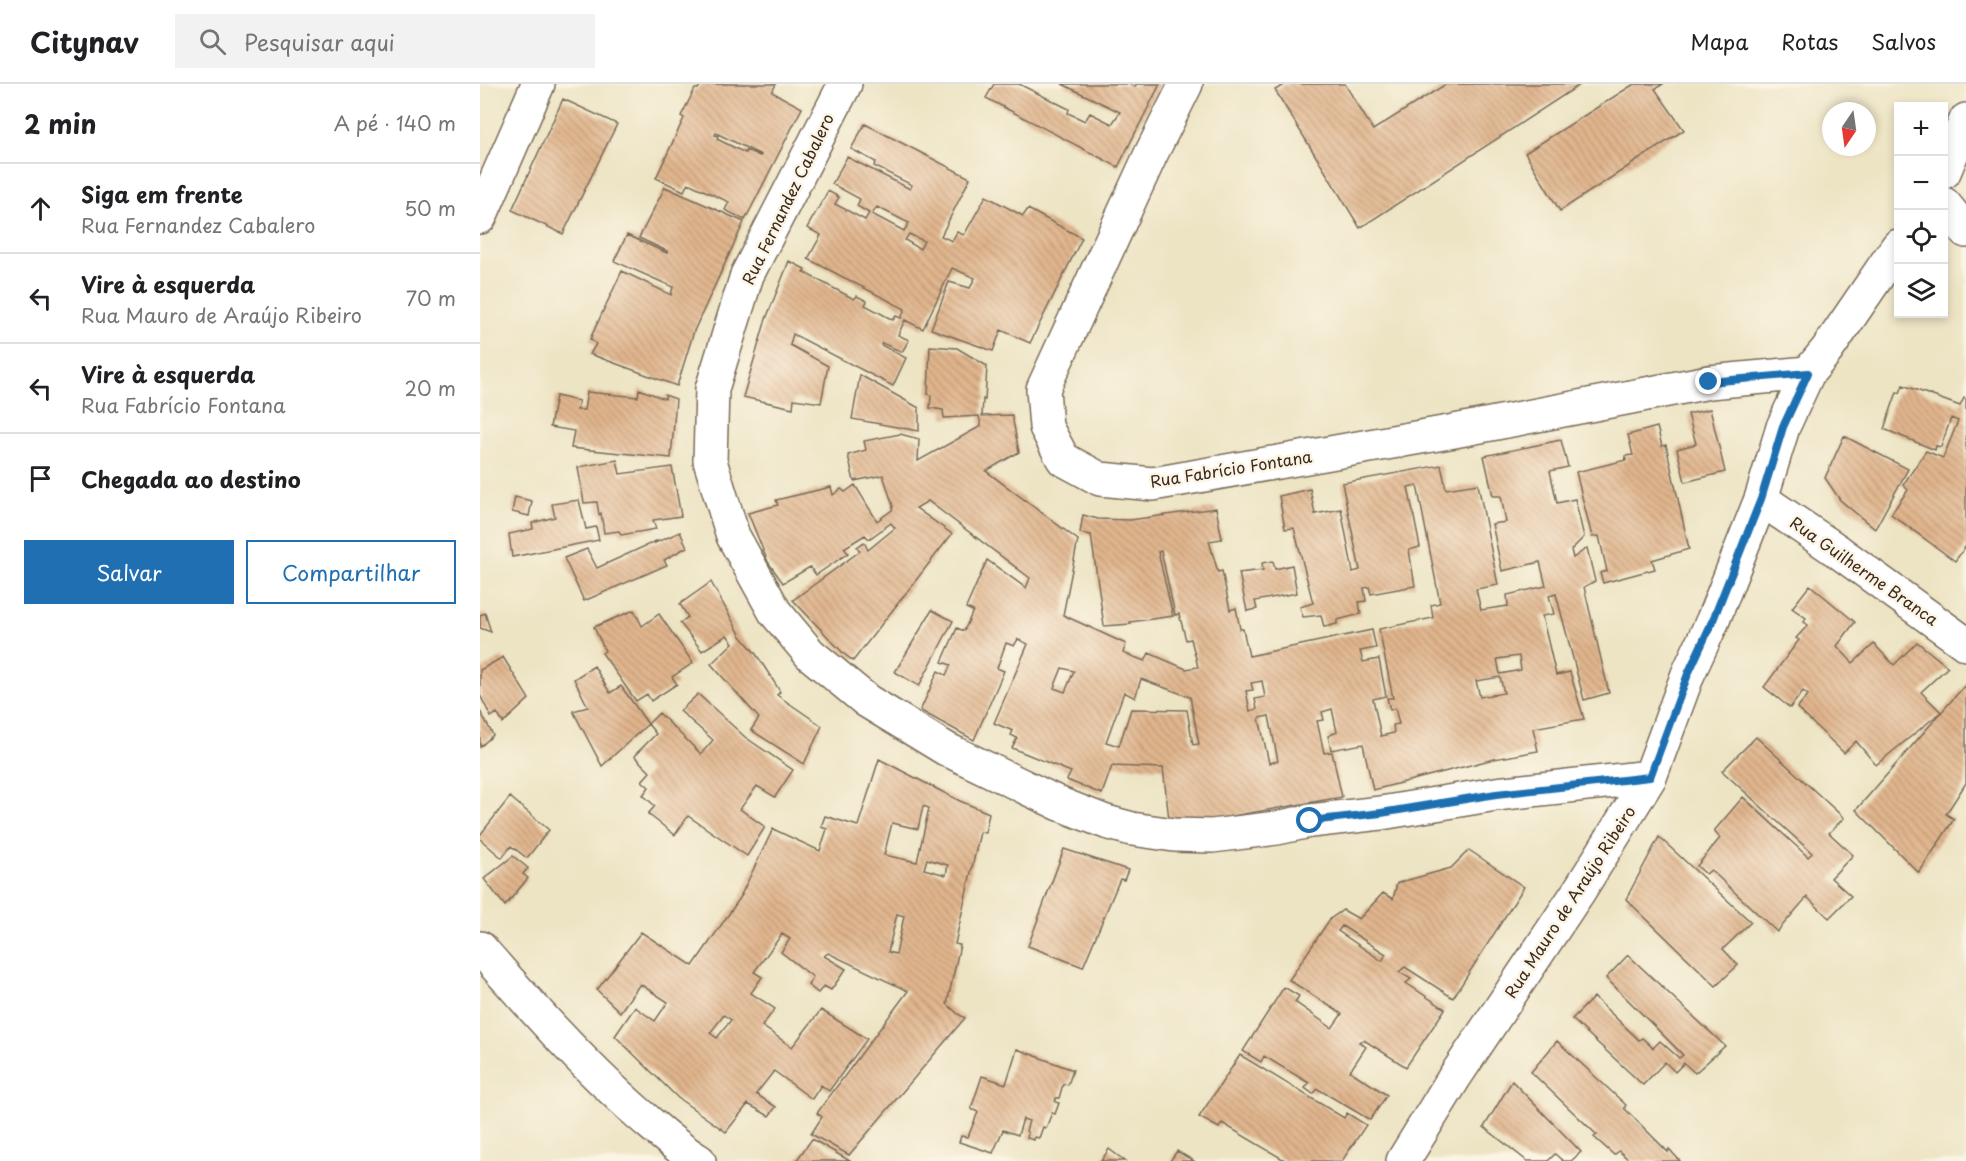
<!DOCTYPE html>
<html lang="pt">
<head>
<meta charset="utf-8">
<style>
  body { margin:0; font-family:"Playpen Sans",sans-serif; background:#f2f2f2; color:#202124 }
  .controls { position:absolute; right:18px; top:18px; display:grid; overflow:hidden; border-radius:0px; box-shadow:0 3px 9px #0003 }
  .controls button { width:54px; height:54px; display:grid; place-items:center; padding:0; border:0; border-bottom:2px solid #e0e0e0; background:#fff; color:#202124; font:30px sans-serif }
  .compass { position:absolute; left:1342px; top:18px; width:54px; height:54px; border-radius:50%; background:#fff; box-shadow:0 3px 9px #0003; rotate:193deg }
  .stop { position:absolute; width:18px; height:18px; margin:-14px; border:4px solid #1f6fb2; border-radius:50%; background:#fff }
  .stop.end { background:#1f6fb2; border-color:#fff; box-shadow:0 2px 6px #0008 }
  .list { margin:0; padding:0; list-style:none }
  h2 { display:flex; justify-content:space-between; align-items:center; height:78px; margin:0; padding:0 24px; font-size:26px }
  h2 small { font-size:20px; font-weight:400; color:#757577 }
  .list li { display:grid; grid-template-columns:39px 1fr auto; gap:18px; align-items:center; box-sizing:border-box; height:90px; padding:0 24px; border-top:2px solid #e0e0e0 }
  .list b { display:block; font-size:22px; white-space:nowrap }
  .list p { margin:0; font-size:20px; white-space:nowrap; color:#757577 }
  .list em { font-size:20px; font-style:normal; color:#757577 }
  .actions { display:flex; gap:12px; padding:18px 24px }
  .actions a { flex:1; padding:14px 0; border:2px solid #1f6fb2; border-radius:0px; text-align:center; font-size:21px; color:#1f6fb2 }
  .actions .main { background:#1f6fb2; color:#fff }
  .icon { flex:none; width:33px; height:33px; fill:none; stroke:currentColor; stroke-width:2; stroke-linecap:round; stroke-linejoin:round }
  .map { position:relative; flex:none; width:1486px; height:1077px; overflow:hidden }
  header { display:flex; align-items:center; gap:36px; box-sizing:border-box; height:84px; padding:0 30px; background:#fff; border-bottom:2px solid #e0e0e0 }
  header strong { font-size:28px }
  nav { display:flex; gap:33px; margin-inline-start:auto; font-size:21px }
  .search { width:420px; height:54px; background:#f2f2f2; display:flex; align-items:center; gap:15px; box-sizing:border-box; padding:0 21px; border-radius:0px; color:#757577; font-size:22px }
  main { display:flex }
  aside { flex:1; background:#fff }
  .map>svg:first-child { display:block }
  .building { fill:url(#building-back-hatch); fill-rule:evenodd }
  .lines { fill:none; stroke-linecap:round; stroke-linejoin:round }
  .minor-casing { stroke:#796b58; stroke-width:36 }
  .minor { stroke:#fff; stroke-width:33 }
  .route { stroke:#1f6fb2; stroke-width:8 }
  .labels { text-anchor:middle; stroke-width:5; stroke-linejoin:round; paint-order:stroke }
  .street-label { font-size:16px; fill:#3b2a1e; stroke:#fcf5e5 }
</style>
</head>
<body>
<header>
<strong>Citynav</strong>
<div class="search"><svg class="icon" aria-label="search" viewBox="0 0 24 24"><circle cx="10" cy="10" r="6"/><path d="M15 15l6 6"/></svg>Pesquisar aqui</div>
<nav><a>Mapa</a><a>Rotas</a><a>Salvos</a></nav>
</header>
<main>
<aside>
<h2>2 min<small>A pé · 140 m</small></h2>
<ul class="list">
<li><svg class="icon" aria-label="ahead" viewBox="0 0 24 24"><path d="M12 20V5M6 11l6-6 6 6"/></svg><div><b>Siga em frente</b><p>Rua Fernandez Cabalero</p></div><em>50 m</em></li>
<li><svg class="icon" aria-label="left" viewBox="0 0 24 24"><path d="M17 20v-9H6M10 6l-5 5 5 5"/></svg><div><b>Vire à esquerda</b><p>Rua Mauro de Araújo Ribeiro</p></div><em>70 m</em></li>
<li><svg class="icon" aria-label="left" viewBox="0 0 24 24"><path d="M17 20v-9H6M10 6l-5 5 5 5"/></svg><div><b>Vire à esquerda</b><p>Rua Fabrício Fontana</p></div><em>20 m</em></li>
<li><svg class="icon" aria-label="arrive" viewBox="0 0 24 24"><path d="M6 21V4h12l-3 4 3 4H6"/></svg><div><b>Chegada ao destino</b></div></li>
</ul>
<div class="actions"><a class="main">Salvar</a><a>Compartilhar</a></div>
</aside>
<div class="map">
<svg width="1486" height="1077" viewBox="0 0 1486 1077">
  <defs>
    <pattern id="building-back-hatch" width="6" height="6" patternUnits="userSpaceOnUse" patternTransform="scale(1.5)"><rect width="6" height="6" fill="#e1b68e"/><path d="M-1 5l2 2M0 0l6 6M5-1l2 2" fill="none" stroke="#b89473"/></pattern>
  </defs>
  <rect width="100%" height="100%" fill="#fcf5e5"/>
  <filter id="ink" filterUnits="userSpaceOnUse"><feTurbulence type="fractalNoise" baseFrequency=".0167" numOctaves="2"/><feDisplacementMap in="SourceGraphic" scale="12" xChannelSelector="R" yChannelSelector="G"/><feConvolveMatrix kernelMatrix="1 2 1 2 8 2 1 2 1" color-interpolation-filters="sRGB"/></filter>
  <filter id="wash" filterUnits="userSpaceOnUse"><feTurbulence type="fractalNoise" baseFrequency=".008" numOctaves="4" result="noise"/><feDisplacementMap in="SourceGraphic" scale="24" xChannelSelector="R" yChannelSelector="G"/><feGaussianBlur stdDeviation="1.35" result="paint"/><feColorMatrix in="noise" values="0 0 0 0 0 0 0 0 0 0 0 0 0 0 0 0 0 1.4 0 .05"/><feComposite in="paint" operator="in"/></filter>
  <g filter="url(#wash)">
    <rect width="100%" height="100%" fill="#ede4c4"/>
    <g id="blocks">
      <path class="building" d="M221,0H296L292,8L322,24L265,136L245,126L249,118L208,99L204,107L176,94L204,34L201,32L215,5H218ZM236,49L281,71L280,72L266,66L265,69L237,55L238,52L235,51Z
        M514,0H539L589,25L588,29L605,37L610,29L632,40L640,28L582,0H649L655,3L656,0H680L638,83L506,14Z
        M806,0H865L893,46L966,0H1101L880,144L795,6Z
        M1154,0H1183L1175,5L1204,46L1080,127L1045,69Z
        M83,15L137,40L83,150L32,126Z
        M385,40L490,94L461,152L472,157L477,148L484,151L506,112L543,132L548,125L602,154L550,259L521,246L513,267L451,245L469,198L490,204L495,194L472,184L443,245L425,236L418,251L429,256L422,268L402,259L401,261L426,274L413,302L313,250L310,261L348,282L341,319L314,315L313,324L263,313L286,235L309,177L325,185L323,188L374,215L377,212L387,217L385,221L413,236L416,232L421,234L425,225L328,175L341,151L327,144L348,107L359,113L355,120L385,136L389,129L377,122L380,115L352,100L367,73L430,105L432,101L394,82L396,78L371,65ZM397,123L429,139L424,147L392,130ZM429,150L444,157L440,165L425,156Z
        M185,103L264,138L214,247L197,302L110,270L116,260L110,255L142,187L191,211L193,203L134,177L147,151L187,169V167L159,154Z
        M450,262L477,264L507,282L505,316L503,315L502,332L532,331L539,368L506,387L598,456L583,531L646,560L643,569L665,577L669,569L706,585L718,583L711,555L706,556L699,530L695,531L681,467L678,468L693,532L650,538L651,540L624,542L611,451L600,449L603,431L618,435L650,436L736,424L742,455L729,457L738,488L742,487L750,526L756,524L760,545H763L769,572L892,546L896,564L880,567L883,578L899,575L906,612L893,615L901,652L914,649L913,641L919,640L915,624L910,626L907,614H913L899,545L953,534L951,521L960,519L937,401L928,403L940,463L929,466L935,502L891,510L889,503L884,504L886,517L879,518L881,530L857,536V540L844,543L841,531L823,533L820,523L833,519L814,444L805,445L799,412L830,405L835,430L861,425L873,488L880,486L862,399L961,381L966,405L998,400L1018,501L996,505L1001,526L1028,522L1027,511L1066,502L1060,478L1022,487L1012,440L1026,438L1021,412H1013L1004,372L1081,356L1088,383L1070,387L1077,419L1095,415L1104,453L1091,466L1093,474L1107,464L1115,497L1104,503L1129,609L1104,616L1076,510L1069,512L1074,530L1062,532L1076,591L1090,588L1104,635L1053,644L1058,667L1014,675L893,706L883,660L851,666L848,652L857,648L852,625L842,628L844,636L837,637L844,669L852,668L862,713L729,736L689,735L683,684L632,682L622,710L587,696L591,688L532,664L537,654L531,651L533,647L514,639L548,560L538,555L534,562L526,559L517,584L524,587L494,656L441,627V625L458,587L466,591L471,581L462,578L477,544L484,547L493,527L486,524L507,476L546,504L550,494L448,417L436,424L472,450L373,577L363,569L313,516L380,467L377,463L384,458L388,466L415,444L411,439L389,455L385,451L364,464L368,469L336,491L330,483L303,499L288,478L268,429L298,421L296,416L351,403L353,411L361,405L365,408L375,401L397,437L412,426L413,422L403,391L374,397L368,371L386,366L384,357L420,350L439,355L438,377L501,342L499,332L464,334L463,326L450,324L451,311L448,310ZM1039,572L1041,586L1020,590L1017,575ZM582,584L594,587L585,608L574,604ZM1020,593L1024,609L1000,613L996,597ZM661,595L710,613L719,660L713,661L707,626L651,625L639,662L626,658L644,608L655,614ZM782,597L785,613L775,615L777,625L770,627L766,607L773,606L771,599ZM789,632L798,677L789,679L779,634Z
        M380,291L439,324V347L372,335Z
        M1423,301L1480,322L1484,314L1486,315V462L1475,477L1411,430L1428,406L1423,401L1446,367L1463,374L1478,337L1471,334L1461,363L1456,362L1455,366L1404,345L1417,308L1420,309Z
        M159,305L185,315V311L196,315L191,374L91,364L94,347L70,343L76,312L99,317L97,326H104L107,308L158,313Z
        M1230,325L1245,388L1205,398L1197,365L1216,360L1208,330Z
        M1177,343L1182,362L1186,361L1209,465L1172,476L1175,485L1123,499L1120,489L1127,487L1119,452L1112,453L1096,388L1146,376L1145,372L1153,371L1148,351Z
        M1364,352L1428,385L1395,445L1360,416L1345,394Z
        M137,376L140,390L192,383L201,432L173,436L176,445L141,451L139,447L124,449L121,429L119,431L117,418L104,419L98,383Z
        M35,413L52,417L49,432L32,428Z
        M99,416L106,445L116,443L119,456L32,473L29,450L53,445L52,439L75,433L72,420Z
        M200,448L207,463L184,476L187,481L104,517L84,474L107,465L117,484L176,457L175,459Z
        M793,477L795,485L812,481L817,509L775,517L777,525L767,527L759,489L783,486L782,479Z
        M231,498L261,552L276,570L298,604L300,608L297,611L342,642L324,680L271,646L279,634L231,580L253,559L247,551L222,567L200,539L208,533L200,520Z
        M1330,501L1375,538L1357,562L1373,579L1394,560L1414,581L1437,558L1468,583L1441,608L1461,628L1396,681L1376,657L1364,669L1317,624L1328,611L1323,607L1310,624L1284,603L1319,556L1316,554L1328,541L1324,538L1326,534L1312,524Z
        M154,526L162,542L179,530L213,579L192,593L197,600L171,617L167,610L156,617L122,569L125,567L114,543Z
        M452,526L473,537L439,602L415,588Z
        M5,529L11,548L0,544V531Z
        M23,573L49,615L23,639L17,629L11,633L0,611V586Z
        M114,582L130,609L141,602L168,640L122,682L93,627L108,623L94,595Z
        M1486,600V699L1466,730L1474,735L1439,789L1376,726Z
        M218,610L265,653L313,686L295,713L277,702L260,725L285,743L267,772L208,732L195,751L168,730L175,722L163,711L169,703L162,697L170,688L154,672L176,650L168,640L179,629L221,670L233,656L200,627Z
        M0,627L13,651L0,663Z
        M1276,653L1364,734L1349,749L1373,771L1351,794L1371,812L1349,834L1327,813L1297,848L1231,786L1226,790L1217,782L1240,754L1234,747L1263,713L1328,773L1332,769L1242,687Z
        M399,675L480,717L509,729L505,749L500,748L475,860L480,861L467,920L478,930L485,934L369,1071L331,1050L342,1033L337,1029L428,907L348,869L344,872L366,885L351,906L344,902L338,909L328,901L333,893L301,868L310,855L302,850L274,888L282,893L271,909L295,925L282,942L312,963L341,926L387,955L349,1007L341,1001L332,1015L294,987L276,1010L296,1023L289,1032L268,1020L246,1048L198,1014L135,952L155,923L175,937L188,918L160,900L140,928L117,906L161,848L213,882L262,811H261L293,745L340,767L347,745L341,743L345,732L378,742ZM443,722L449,724L437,778L404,771L412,739L438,745ZM447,775L468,781L466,791L444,785ZM417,830L424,832L416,870L408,868ZM244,931L251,936L237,954L230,949Z
        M30,713L69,746L47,774L31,762L22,774L0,755V751Z
        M1179,753L1271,838L1243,865L1258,881L1236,902L1146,815Z
        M584,765L648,786L644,796L640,795L603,883L548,862Z
        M989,766L1044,803L973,914L925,883L919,888L931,895L926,899L965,925L926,983L884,956L879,958L886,963L870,987L907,1011L890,1036L838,1005L833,1010L825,1004L829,999L784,972L781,978L763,967L804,903L819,912L815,918L852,944L862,930L809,896L850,835L863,826L879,835L903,809L913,815L917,799L971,784ZM862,842L906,870L902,877L858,847Z
        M33,772L48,784L43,790L48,794L25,822L4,795Z
        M1148,871L1245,962L1215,989L1204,979L1195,988L1185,978L1163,1001L1092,935L1114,913L1159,956L1162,954L1173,964L1180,957L1199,974L1203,971L1126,894Z
        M1077,957L1146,1021L1144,1024L1188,1068L1189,1065L1200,1077H1150L1139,1067L1134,1071L1114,1053L1117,1051L1051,988Z
        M537,965L593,986L588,1001L583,1000L579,1014H576L575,1018L579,1019L575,1030L572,1029L566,1044L563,1043L559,1054L555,1053L554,1056L547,1054L548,1049L546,1047L549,1037L543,1035L538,1051L523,1046L513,1069L479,1058L481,1052L488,1053L498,1028L491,1025L502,992L526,1000Z
        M760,971L864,1034L867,1029L886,1041L862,1077H806L742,1039L739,1044L719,1033Z
        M1032,997L1101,1068L1091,1077H1083L1075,1070L1068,1077H1047L1004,1043Z
        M332,1055L370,1077H316Z
        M629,1065L645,1077H621Z
        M697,1067L714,1077H690Z"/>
    </g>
  </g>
  <g filter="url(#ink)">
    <use href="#blocks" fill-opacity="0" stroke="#796b58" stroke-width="1.5"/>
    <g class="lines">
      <g class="minor-casing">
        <path id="minor" d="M365,0L267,191L232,305L230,377L253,452L295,528L330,570L387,617L466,665L580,720L626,738L652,745L694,751L732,752L797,744L830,737L901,729L1016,710L1170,693
          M706,0L671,70L563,305L566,343L583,375L620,395L673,400L969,348L1229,298L1328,289
          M1464,88L1486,36
          M1464,120L1486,147
          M0,133L58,0
          M1281,415L1359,468L1486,560
          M0,864C50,921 101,979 158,1029C178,1046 197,1064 219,1077
          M923,1077L974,994L1099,807L1170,693L1208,590L1233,536L1281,415L1303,343L1328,289L1347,266L1418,162"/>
      </g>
      <use href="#minor" class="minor"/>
    </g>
  </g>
  <g class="lines" filter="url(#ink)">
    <path class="route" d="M830,737L901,729L1016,710L1170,693L1208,590L1233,536L1281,415L1303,343L1328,289L1229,298"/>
  </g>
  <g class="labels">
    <g class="street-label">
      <text transform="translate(308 115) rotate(-64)" y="6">Rua Fernandez Cabalero</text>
      <text transform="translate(751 385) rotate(-9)" y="6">Rua Fabrício Fontana</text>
      <text transform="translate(1384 487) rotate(35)" y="6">Rua Guilherme Branca</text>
      <text transform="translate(1090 818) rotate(-57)" y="6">Rua Mauro de Araújo Ribeiro</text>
    </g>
  </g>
</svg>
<div class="controls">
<button>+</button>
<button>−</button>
<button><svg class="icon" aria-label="locate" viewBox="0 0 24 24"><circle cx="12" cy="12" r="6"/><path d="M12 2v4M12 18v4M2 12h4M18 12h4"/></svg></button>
<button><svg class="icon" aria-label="layers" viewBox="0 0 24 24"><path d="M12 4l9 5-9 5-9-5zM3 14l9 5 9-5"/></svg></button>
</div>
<svg class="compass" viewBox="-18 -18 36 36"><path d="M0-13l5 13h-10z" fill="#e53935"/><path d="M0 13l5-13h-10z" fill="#757577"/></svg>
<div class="stop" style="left:830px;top:737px"></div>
<div class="stop end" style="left:1229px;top:298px"></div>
</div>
</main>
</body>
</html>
